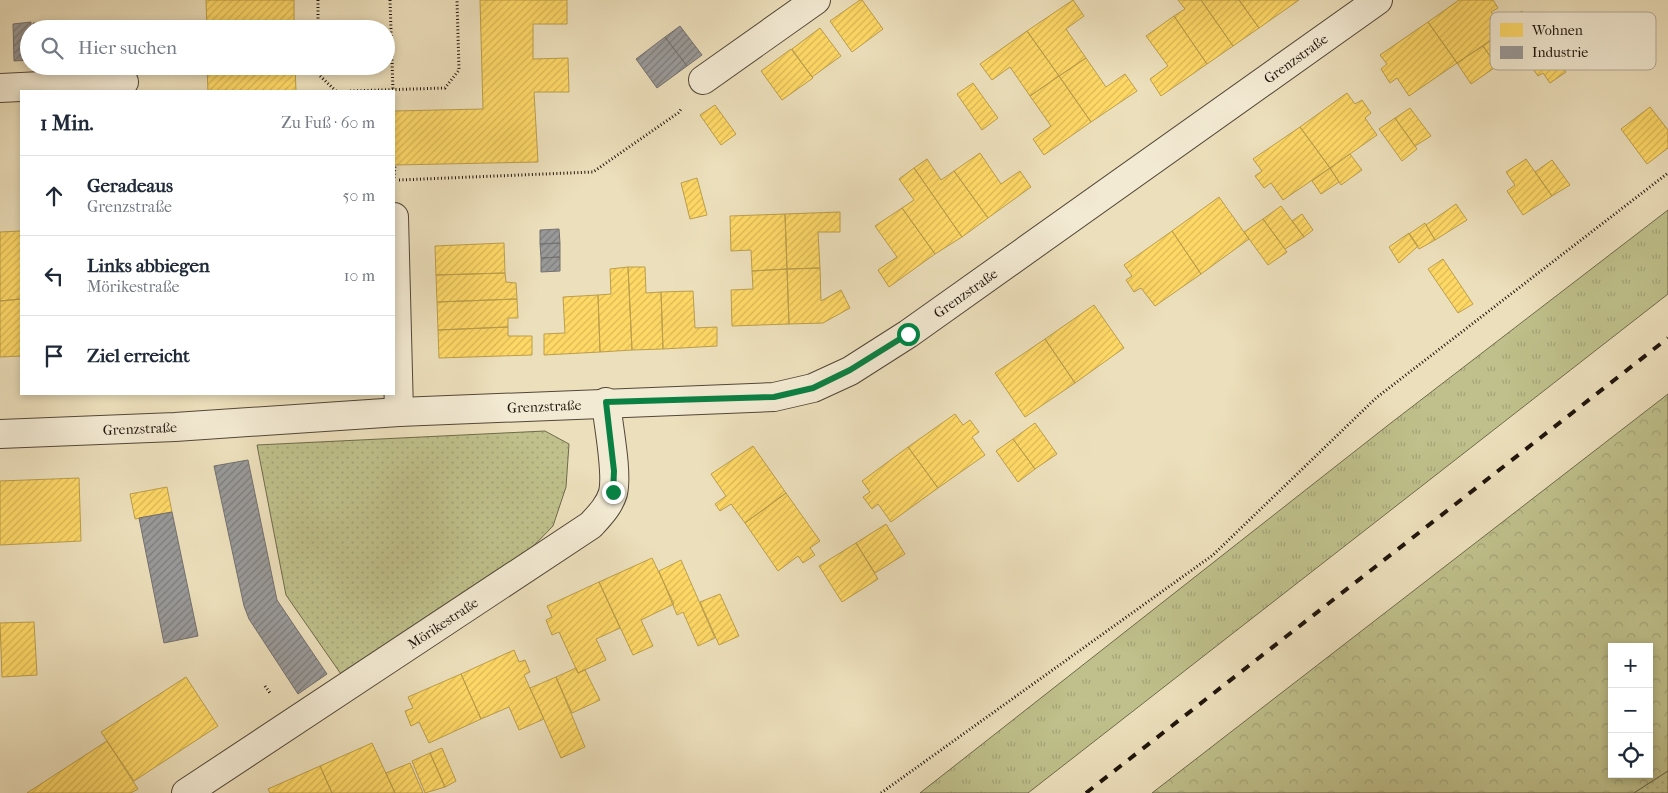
<!DOCTYPE html>
<html lang="de">
<head>
<meta charset="utf-8">
<style>
  body { margin:0; font-family:"IM FELL French Canon",serif; background:#f2f2f3; color:#1f2937 }
  .controls { position:absolute; right:15px; bottom:15px; display:grid; overflow:hidden; border-radius:0px; box-shadow:0 2px 8px #0003 }
  .controls button { width:45px; height:45px; display:grid; place-items:center; padding:0; border:0; border-bottom:1px solid #e0e1e3; background:#fff; color:#1f2937; font:25px sans-serif }
  .stop { position:absolute; width:15px; height:15px; margin:-11px; border:4px solid #0b8043; border-radius:50%; background:#fff }
  .stop.end { background:#0b8043; border-color:#fff; box-shadow:0 1px 5px #0008 }
  .list { margin:0; padding:0; list-style:none }
  h2 { display:flex; justify-content:space-between; align-items:center; height:65px; margin:0; padding:0 20px; font-size:21px }
  h2 small { font-size:16px; font-weight:400; color:#747a83 }
  .list li { display:grid; grid-template-columns:32px 1fr auto; gap:15px; align-items:center; box-sizing:border-box; height:80px; padding:0 20px; border-top:1px solid #e0e1e3 }
  .list b { display:block; font-size:19px; white-space:nowrap }
  .list p { margin:0; font-size:16px; white-space:nowrap; color:#747a83 }
  .list em { font-size:16px; font-style:normal; color:#747a83 }
  .icon { flex:none; width:28px; height:28px; fill:none; stroke:currentColor; stroke-width:2; stroke-linecap:round; stroke-linejoin:round }
  .map { position:relative; flex:none; width:1668px; height:793px; overflow:hidden }
  .search { position:absolute; background:#fff; box-shadow:0 2px 8px #0003; left:20px; top:20px; width:375px; height:55px; display:flex; align-items:center; gap:12px; box-sizing:border-box; padding:0 18px; border-radius:28px; color:#747a83; font-size:19px }
  .panel { position:absolute; background:#fff; box-shadow:0 2px 8px #0003; left:20px; top:90px; width:375px; height:305px; border-radius:0px }
  .map>svg:first-child { display:block }
  .grass { fill:url(#grass-tufts); stroke:#6f6a4c }
  .forest { fill:url(#forest-crowns); stroke:#6f6a4c; fill-rule:evenodd }
  .park { fill:url(#park-dots); stroke:#6f6a4c }
  .homes { fill:url(#homes-hatch); stroke:#bc9e4b }
  .industry { fill:url(#industry-hatch); stroke:#74716f }
  .lines { fill:none; stroke-linecap:round; stroke-linejoin:round }
  .minor-casing { stroke:#524738; stroke-width:30 }
  .path { stroke:#1f140c; stroke-width:3; stroke-dasharray:1 2.5; stroke-linecap:butt }
  .minor { stroke:#f3ead3; stroke-width:28 }
  .rail { stroke:#1f140c; stroke-width:4; stroke-dasharray:9 9; stroke-linecap:butt }
  .route { stroke:#0b8043; stroke-width:6 }
  .labels { text-anchor:middle; stroke-width:5; stroke-linejoin:round; paint-order:stroke }
  .street-label { font-size:14px; fill:#1f140c; stroke:#f3ead3 }
  .key { fill:#f3ead3; stroke:#b3aa97; stroke-width:1 }
  .key-label { font-size:14px; fill:#1f140c }
</style>
</head>
<body>
<div class="map">
<svg width="1668" height="793" viewBox="0 0 1668 793">
  <defs>
    <pattern id="grass-tufts" width="24" height="20" patternUnits="userSpaceOnUse" patternTransform="scale(1.25)"><rect width="24" height="20" fill="#bfc08b"/><path d="M3 7l-1-3M5 7V3M7 7l1-3M15 17l-1-3M17 17v-4M19 17l1-3" fill="none" stroke="#a4a477"/></pattern>
    <pattern id="forest-crowns" width="20" height="18" patternUnits="userSpaceOnUse" patternTransform="scale(1.25)"><rect width="20" height="18" fill="#bfc08b"/><path d="M2 6a3 3 0 1 1 6 0M12 15a3 3 0 1 1 6 0" fill="none" stroke="#a4a477"/></pattern>
    <pattern id="park-dots" width="8" height="8" patternUnits="userSpaceOnUse" patternTransform="scale(1.25)"><rect width="8" height="8" fill="#bfc08b"/><path d="M2 2h.1M6 6h.1" fill="none" stroke="#a4a477" stroke-width="1.8" stroke-linecap="round"/></pattern>
    <pattern id="homes-hatch" width="6" height="6" patternUnits="userSpaceOnUse" patternTransform="scale(1.25)"><rect width="6" height="6" fill="#ffd966"/><path d="M-1 1l2-2M0 6l6-6M5 7l2-2" fill="none" stroke="#dab957"/></pattern>
    <pattern id="industry-hatch" width="6" height="6" patternUnits="userSpaceOnUse" patternTransform="scale(1.25)"><rect width="6" height="6" fill="#999"/><path d="M-1 1l2-2M0 6l6-6M5 7l2-2" fill="none" stroke="#7c7c7b"/></pattern>
  </defs>
  <rect width="100%" height="100%" fill="#ecdfbb"/>
  <filter id="stains"><feTurbulence type="fractalNoise" baseFrequency=".004" numOctaves="4"/><feColorMatrix values="0 0 0 0 .2 0 0 0 0 .09 0 0 0 0 .02 0 0 0 .5 -.17"/></filter>
  <radialGradient id="worn" r=".72"><stop offset=".6" stop-color="#630" stop-opacity="0"/><stop offset="1" stop-color="#630" stop-opacity=".3"/></radialGradient>
  <path class="grass" d="M1668,210V294L1028,793H920L1387,426Z"/>
  <path class="forest" d="M1668,394V771L1634,793H1152ZM1612,647H1649V774H1612Z"/>
  <path class="park" d="M545,431L569,444L566,487L553,526L513,567L343,677L286,595L257,445Z
    M1668,771V793H1634Z"/>
  <path class="homes" d="M206,0H294V29H207Z
    M480,0H567V24H533V59L568,58L569,92H534L538,162L394,165V111L483,109Z
    M860,0H862L883,29L852,52L830,21Z
    M1073,0L1084,16L1066,29L1086,58L1059,76L1027,31Z
    M1178,0H1201L1233,46L1207,64L1174,16L1185,9Z
    M1201,0H1239L1259,28L1233,46Z
    M1239,0H1299L1259,28Z
    M1459,0H1493L1498,8L1491,12L1504,31L1457,63L1428,22Z
    M1522,11L1544,42L1529,53L1507,22Z
    M1174,16L1207,64L1161,96L1150,79L1168,66L1146,36Z
    M1428,22L1457,63L1409,96L1397,78L1390,83L1381,69L1387,64L1380,55Z
    M820,28L841,56L812,77L792,49Z
    M1027,31L1059,76L1030,96L1010,67L992,80L980,64Z
    M1504,31L1519,51L1497,66L1483,46Z
    M1544,42L1566,72L1550,83L1543,73L1538,76L1529,63L1534,60L1529,53Z
    M1483,46L1497,66L1471,84L1457,63Z
    M791,49L813,78L782,100L761,71Z
    M1086,58L1106,87L1125,74L1137,91L1091,122L1059,76Z
    M295,66L296,91H208L207,67Z
    M1059,76L1091,122L1044,155L1033,139L1051,126L1030,96Z
    M973,83L998,118L982,130L957,94Z
    M1347,93L1355,104L1362,100L1371,113L1365,118L1377,135L1330,168L1300,127Z
    M715,105L736,134L721,145L700,115Z
    M1650,107L1668,130V148L1647,164L1621,129Z
    M1410,108L1431,136L1415,146L1395,118Z
    M1395,118L1417,149L1402,161L1379,129Z
    M1300,127L1330,168L1283,200L1271,183L1264,188L1255,176L1262,171L1253,159Z
    M980,153L1001,184L1020,171L1031,187L988,218L954,171Z
    M1350,154L1362,170L1341,185L1330,168Z
    M927,159L941,180L954,171L988,218L962,237L914,168Z
    M1526,159L1552,196L1523,215L1507,191L1515,185L1506,172Z
    M1552,160L1570,185L1552,196L1535,172Z
    M914,168L962,237L935,254L902,208L914,200L899,179Z
    M1330,168L1339,182L1321,194L1312,181Z
    M697,178L707,215L690,219L681,183Z
    M1219,197L1249,239L1201,274L1172,231Z
    M1456,204L1467,220L1435,240L1426,225Z
    M1281,206L1304,237L1285,249L1263,219Z
    M902,208L935,254L889,287L878,270L897,257L875,226Z
    M840,212V232H818L820,268L787,269L785,214Z
    M785,214L787,269L752,271L751,250L731,251L730,216Z
    M1302,214L1313,230L1304,237L1292,221Z
    M1263,219L1287,252L1268,265L1244,232Z
    M1425,223L1435,240L1419,249L1409,234Z
    M21,231V299L0,301V232Z
    M1172,231L1201,274L1155,306L1141,288L1134,292L1126,280L1132,276L1124,265Z
    M1409,233L1418,246L1399,263L1389,247Z
    M504,243L505,273L436,275L435,246Z
    M1443,259L1473,304L1458,313L1428,269Z
    M628,267L632,350L600,352L598,295L611,294L610,269Z
    M628,267H645L646,293L661,292L663,349L632,350Z
    M820,268L821,301L841,290L850,308L823,323L789,324L787,269Z
    M787,269L789,324L732,326L731,290L753,289L752,271Z
    M505,273L506,282L516,283L517,299L437,302L436,275Z
    M693,291L695,328L717,327V346L663,349L661,292Z
    M598,295L600,352L544,355V334L565,333L563,297Z
    M21,299V356L0,357V301Z
    M517,299L518,318H508V327L438,330L437,302Z
    M1094,305L1124,348L1075,383L1045,339Z
    M508,327V336H532V355L439,358L438,330Z
    M1045,339L1075,383L1025,417L995,373Z
    M955,414L963,425L970,420L979,432L972,437L985,455L938,488L908,447Z
    M1035,423L1057,454L1035,469L1013,439Z
    M1013,439L1035,469L1018,482L996,451Z
    M753,446L786,493L745,523L731,504L720,511L715,504L726,496L711,474Z
    M908,447L938,488L891,522L878,504L872,509L863,497L870,492L862,481Z
    M79,478L81,541L0,545V481Z
    M167,487L172,512L135,519L130,494Z
    M786,493L820,541L810,548L815,555L803,563L798,556L778,571L745,523Z
    M886,524L905,554L875,573L856,543Z
    M856,543L878,579L842,602L819,566Z
    M652,558L674,604L641,620L653,646L633,655L599,582Z
    M681,560L715,638L698,646L683,612L677,615L659,571Z
    M599,582L620,628L596,639L606,660L578,673L559,632L552,635L546,620L552,617L547,606Z
    M720,594L739,636L719,645L700,602Z
    M34,622L37,675L2,677L0,623Z
    M514,650L519,662L525,660L530,672L524,675L544,719L519,730L509,707L481,719L461,674Z
    M576,668L578,673L585,670L600,700L572,713L556,677Z
    M461,674L481,719L429,743L419,722L411,726L405,711L413,708L408,697Z
    M186,677L218,726L134,781L101,732Z
    M556,677L585,747L561,758L530,688Z
    M107,741L138,789L131,793H27Z
    M372,743L395,793H332L320,766Z
    M442,748L456,781L445,787L430,753Z
    M430,753L445,787L425,793L412,761Z
    M410,763L423,793H395L386,773Z
    M320,766L332,793H270L268,789Z"/>
  <path class="industry" d="M31,22V29H29V60L14,61L13,24Z
    M67,22V29H50V23Z
    M33,23H50V29H33Z
    M680,26L702,55L687,66L665,37Z
    M665,37L687,66L657,88L636,59Z
    M559,229L560,243L540,244V230Z
    M560,243V257L541,258L540,244Z
    M560,257V271L541,272V258Z
    M248,460L277,600L327,674L298,694L249,619L244,606L214,466Z
    M172,512L198,636L164,643L139,518Z"/>
  <g class="lines">
    <g class="minor-casing">
      <g id="minor">
        <path d="M703,80L816,0"/>
        <path d="M0,88L124,82"/>
        <path d="M394,217L399,412"/>
        <path id="s1" d="M0,434L175,427L399,412L774,397L813,388L850,371L908,334L1378,0"/>
        <path id="s2" d="M186,793L591,525C600,515 609,506 613,493C618,472 608,425 606,402"/>
      </g>
    </g>
    <path class="path" d="M318,0V29
      M390,0L393,91
      M319,66V75L336,91
      M350,91L445,88L459,70L457,0
      M394,178L395,165
      M399,180L593,172L678,113L682,108
      M265,686L270,693
      M881,793L1213,555L1376,398L1668,173"/>
    <use href="#minor" class="minor"/>
    <path class="rail" d="M1086,793L1668,338"/>
  </g>
  <g class="lines">
    <path class="route" d="M613,492L614,471L606,402L774,397L813,388L850,370L908,334"/>
  </g>
  <g class="labels">
    <g class="street-label">
      <text dy="5" stroke="none"><textPath href="#s1" startOffset="1400">Grenzstraße</textPath></text>
      <text dy="5" stroke="none"><textPath href="#s1" startOffset="995">Grenzstraße</textPath></text>
      <text dy="5" stroke="none"><textPath href="#s1" startOffset="545">Grenzstraße</textPath></text>
      <text dy="5" stroke="none"><textPath href="#s1" startOffset="140">Grenzstraße</textPath></text>
      <text dy="5" stroke="none"><textPath href="#s2" startOffset="308">Mörikestraße</textPath></text>
    </g>
  </g>
  <rect x="1490" y="12" width="166" height="58" rx="8" class="key"/>
  <rect x="1500" y="23" width="23" height="14" fill="#ffd966"/>
  <rect x="1500" y="46" width="23" height="13" fill="#999"/>
  <g class="key-label">
    <text x="1532" y="35">Wohnen</text>
    <text x="1532" y="57">Industrie</text>
  </g>
  <rect width="100%" height="100%" filter="url(#stains)"/>
  <rect width="100%" height="100%" fill="url(#worn)"/>
</svg>
<div class="controls">
<button>+</button>
<button>−</button>
<button><svg class="icon" aria-label="locate" viewBox="0 0 24 24"><circle cx="12" cy="12" r="6"/><path d="M12 2v4M12 18v4M2 12h4M18 12h4"/></svg></button>
</div>
<div class="stop" style="left:908px;top:334px"></div>
<div class="stop end" style="left:613px;top:492px"></div>
<div class="search"><svg class="icon" aria-label="search" viewBox="0 0 24 24"><circle cx="10" cy="10" r="6"/><path d="M15 15l6 6"/></svg>Hier suchen</div>
<section class="panel">
<h2>1 Min.<small>Zu Fuß · 60 m</small></h2>
<ul class="list">
<li><svg class="icon" aria-label="ahead" viewBox="0 0 24 24"><path d="M12 20V5M6 11l6-6 6 6"/></svg><div><b>Geradeaus</b><p>Grenzstraße</p></div><em>50 m</em></li>
<li><svg class="icon" aria-label="left" viewBox="0 0 24 24"><path d="M17 20v-9H6M10 6l-5 5 5 5"/></svg><div><b>Links abbiegen</b><p>Mörikestraße</p></div><em>10 m</em></li>
<li><svg class="icon" aria-label="arrive" viewBox="0 0 24 24"><path d="M6 21V4h12l-3 4 3 4H6"/></svg><div><b>Ziel erreicht</b></div></li>
</ul>
</section>
</div>
</body>
</html>
